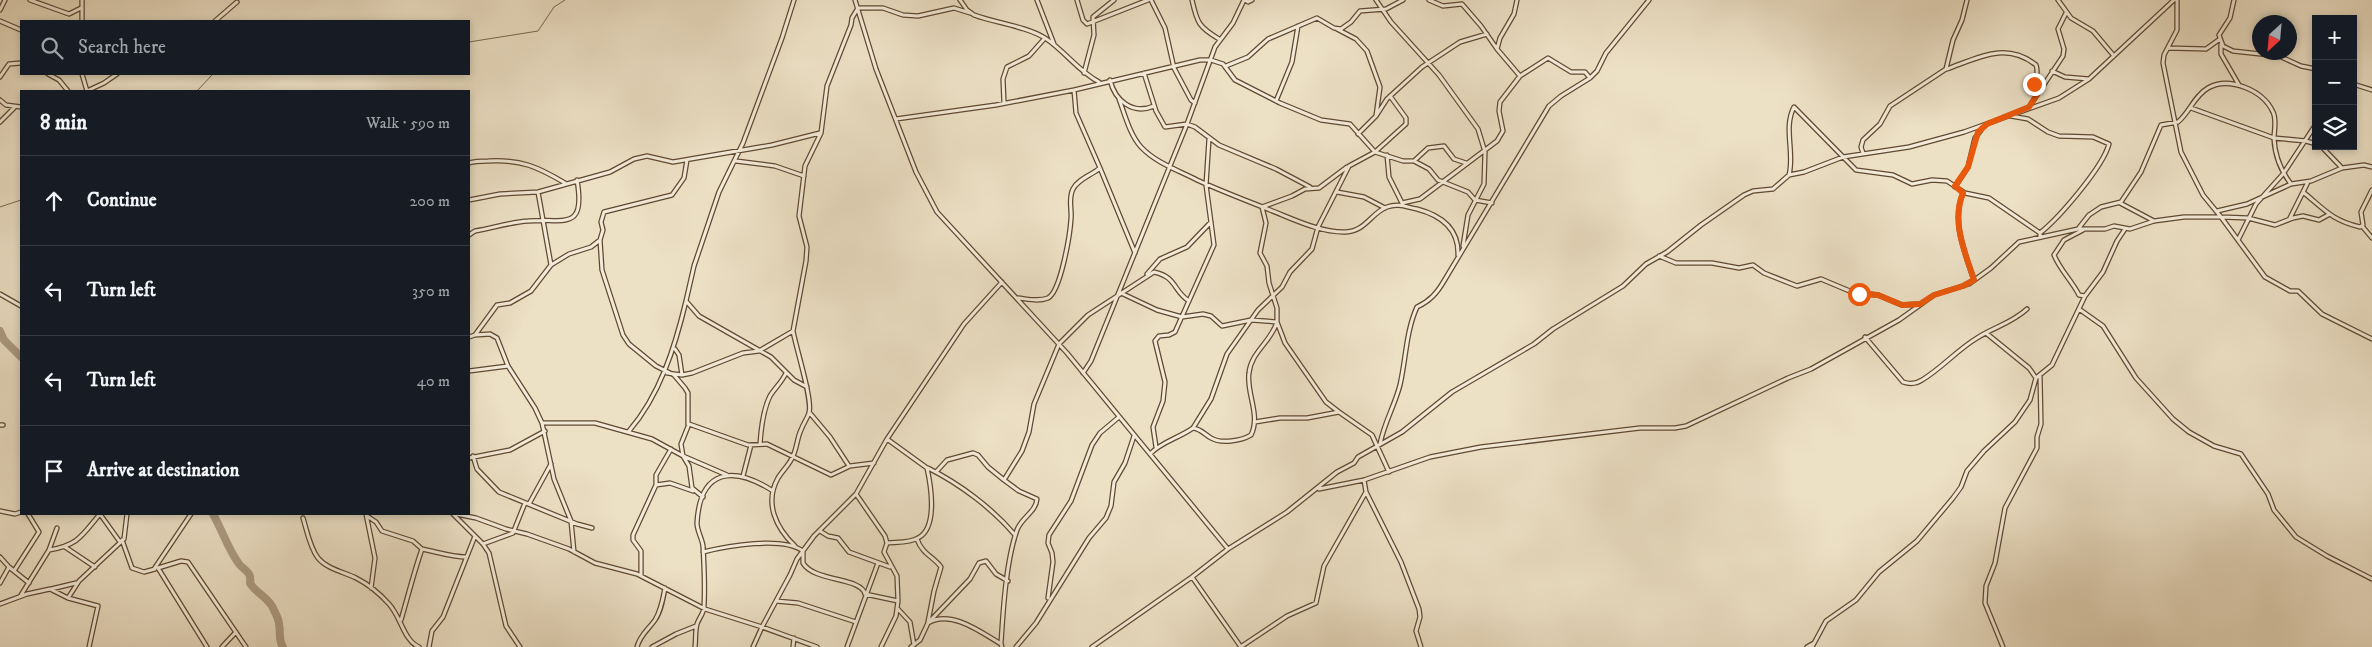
<!DOCTYPE html>
<html lang="en">
<head>
<meta charset="utf-8">
<style>
  body { margin:0; font-family:"IM FELL DW Pica",serif; background:#20242c; color:#f1f3f6 }
  .controls { position:absolute; right:15px; top:15px; display:grid; overflow:hidden; border-radius:0px; box-shadow:0 2px 8px #0003 }
  .controls button { width:45px; height:45px; display:grid; place-items:center; padding:0; border:0; border-bottom:1px solid #363941; background:#171b24; color:#f1f3f6; font:25px sans-serif }
  .compass { position:absolute; left:2252px; top:15px; width:45px; height:45px; border-radius:50%; background:#171b24; box-shadow:0 2px 8px #0003; rotate:206deg }
  .stop { position:absolute; width:15px; height:15px; margin:-11px; border:4px solid #ea580c; border-radius:50%; background:#fff }
  .stop.end { background:#ea580c; border-color:#fff; box-shadow:0 1px 5px #0008 }
  .list { margin:0; padding:0; list-style:none }
  h2 { display:flex; justify-content:space-between; align-items:center; height:65px; margin:0; padding:0 20px; font-size:21px }
  h2 small { font-size:16px; font-weight:400; color:#9ea1a6 }
  .list li { display:grid; grid-template-columns:32px 1fr auto; gap:15px; align-items:center; box-sizing:border-box; height:90px; padding:0 20px; border-top:1px solid #363941 }
  .list b { display:block; font-size:19px; white-space:nowrap }
  .list em { font-size:16px; font-style:normal; color:#9ea1a6 }
  .icon { flex:none; width:28px; height:28px; fill:none; stroke:currentColor; stroke-width:2; stroke-linecap:round; stroke-linejoin:round }
  .map { position:relative; flex:none; width:2372px; height:647px; overflow:hidden }
  .search { position:absolute; background:#171b24; box-shadow:0 2px 8px #0003; left:20px; top:20px; width:450px; height:55px; display:flex; align-items:center; gap:12px; box-sizing:border-box; padding:0 18px; border-radius:0px; color:#9ea1a6; font-size:19px }
  .panel { position:absolute; background:#171b24; box-shadow:0 2px 8px #0003; left:20px; top:90px; width:450px; height:425px; border-radius:0px }
  .map>svg:first-child { display:block }
  .lines { fill:none; stroke-linecap:round; stroke-linejoin:round }
  .stream { stroke:#7c674e; stroke-width:1 }
  .river { stroke:#ad9c82; stroke-width:8 }
  .street-casing { stroke:#604932; stroke-width:5.5 }
  .street { stroke:#f3ebd9; stroke-width:3 }
  .route { stroke:#ea580c; stroke-width:6 }
</style>
</head>
<body>
<div class="map">
<svg width="2372" height="647" viewBox="0 0 2372 647">
  <rect width="100%" height="100%" fill="#ece0c5"/>
  <filter id="stains"><feTurbulence type="fractalNoise" baseFrequency=".004" numOctaves="4"/><feColorMatrix values="0 0 0 0 .2 0 0 0 0 .09 0 0 0 0 .02 0 0 0 .5 -.17"/></filter>
  <radialGradient id="worn" r=".72"><stop offset=".6" stop-color="#630" stop-opacity="0"/><stop offset="1" stop-color="#630" stop-opacity=".3"/></radialGradient>
  <g class="lines">
    <path class="stream" d="M469,42L538,31L554,7L565,0
      M197,91L213,74
      M0,207L21,200"/>
    <path class="river" d="M0,331L4,340L21,357
      M213,514C222,530 228,549 239,564C245,571 252,572 250,583C255,592 266,596 272,606C274,611 279,618 279,624C281,633 278,640 283,647"/>
    <g class="street-casing">
      <path id="street" d="M30,0L69,14L81,8
        M794,0L782,38L743,143L719,192L694,266L686,301L699,316L771,357L794,380L807,387
        M855,0L876,69L916,172L937,212L1067,353L1228,549
        M960,0L967,10L974,15C996,23 1025,26 1045,38C1065,51 1078,71 1099,82
        M1037,0L1054,44
        M1077,0L1083,20L1087,24L1148,0
        M1151,0L1165,28L1174,68L1191,100L1195,103
        M1192,0C1197,23 1199,27 1219,39
        M1245,0L1248,2L1252,0
        M1376,0L1391,22L1439,75L1478,129L1485,152L1484,184L1468,215L1463,246
        M1429,0L1443,6L1462,4L1481,26L1497,49
        M2058,0L2071,18L2093,31L2114,56
        M2177,0V30L2164,55L2163,63L2181,152L2203,195L2221,217L2248,218L2275,225L2293,218L2303,216L2319,220L2328,215
        M2234,0L2230,18L2219,35L2223,46L2233,51L2279,56L2301,66L2316,69
        M0,10L5,0
        M0,21L21,30
        M82,21V0
        M215,21L237,2
        M1337,29L1356,39L1367,51L1380,87L1376,116
        M2221,44V54L2239,85
        M2168,48L2206,49L2220,39
        M1226,66L1248,57L1268,39L1317,18L1334,28L1341,29L1351,22L1360,11L1386,9L1403,0
        M1947,69C1978,58 2006,41 2036,65C2040,74 2032,82 2038,93
        M2052,71L2065,77L2089,79
        M1084,73L1094,35L1093,17L1114,0
        M1144,73L1156,111L1165,127L1187,124L1195,127L1219,145L1276,169L1310,187
        M48,74L59,80L68,91
        M82,74L87,91
        M1520,76L1548,58L1571,72H1585L1590,78
        M0,77L9,64L21,63
        M1110,80C1115,101 1133,115 1154,106
        M2353,84L2372,90
        M87,91L104,83L117,74
        M1119,99C1125,115 1130,135 1141,147C1156,163 1178,170 1197,180C1221,191 1245,200 1270,210C1293,219 1321,233 1346,232C1366,231 1372,212 1387,207C1398,203 1406,207 1417,209C1440,215 1459,228 1458,255
        M0,100L6,105L21,107
        M1276,101L1292,62L1298,26
        M1004,103L1003,79L1007,67L1029,56L1045,38
        M2029,107L2063,56L2064,49L2058,29L2066,13
        M2191,108L2274,138L2306,141L2316,144
        M2011,116L2028,119L2048,132L2059,136L2093,137L2109,144C2103,167 2059,218 2040,233
        M896,119L996,105L1074,90
        M0,122L14,108
        M1358,134L1376,116L1387,99L1422,67L1460,42L1487,34
        M2321,146L2342,168
        M1863,153L1861,147L1863,140L1880,124L1890,106L1946,69L1953,40L1962,20L1967,0
        M1387,155L1389,177L1403,205
        M736,161L775,166L804,176
        M1414,161L1428,148L1444,146L1454,159L1466,163
        M469,163C475,161 482,161 488,161C521,159 538,167 565,183
        M1100,168L1135,253
        M1789,175C1795,153 1783,128 1794,107L1856,170L1893,175L1912,184L1932,180L1947,181L1965,193L1989,198L2040,233V237
        M2308,182L2303,192C2324,209 2331,220 2360,227L2363,225L2361,212L2372,190
        M1955,187L1968,167L1975,138L1984,126
        M538,192L551,265
        M1337,192L1364,197L1385,208
        M1963,193C1951,221 1965,253 1974,280
        M469,200L500,194L538,192L610,172L634,159L647,156L673,162L772,145L820,133
        M1402,203L1420,199L1497,141L1503,131L1499,111L1500,102L1520,76L1497,49L1500,38L1514,14L1517,0
        M2120,203L2154,221
        M2217,211L2247,204L2291,184L2311,181L2342,168L2364,165L2372,167
        M2290,218L2303,192
        M2362,226L2372,238
        M2078,229L2089,215L2101,207L2121,202L2141,172L2161,125L2178,122C2190,112 2194,96 2208,88C2229,76 2263,90 2273,112C2277,120 2274,130 2274,139C2275,156 2281,171 2291,184
        M2083,230L2064,240L2054,255C2060,270 2072,281 2079,295L2085,296
        M469,235L475,231C493,228 511,222 528,221C564,218 586,232 577,180
        M600,240L602,270L623,335L629,344L656,366L674,375L685,388L688,393V424
        M2238,240L2256,204L2283,174L2316,124
        M1659,256L1676,263H1712L1739,268L1753,265L1764,273L1797,286L1821,279L1852,292L1878,295L1902,305L1920,304
        M1147,274L1160,259L1187,247L1211,222
        M1121,293L1157,310L1182,317L1203,314L1211,316L1222,326L1251,320L1277,322C1271,342 1251,352 1249,373C1246,393 1261,415 1251,435C1241,441 1221,444 1211,438C1204,434 1201,429 1193,428C1179,438 1161,442 1150,454
        M0,294L21,306
        M1018,298C1028,299 1038,302 1048,298C1061,291 1070,234 1071,219C1072,208 1068,199 1073,189C1078,179 1092,175 1100,168L1076,113L1074,90L1200,60H1211L1223,64L1235,80L1280,103L1321,120L1350,124L1375,152L1403,161H1414L1429,169L1438,180L1468,192L1475,200L1492,203
        M2079,309L2103,326L2136,378L2173,419L2189,432L2214,446L2241,454L2268,494L2274,510L2296,537L2327,556L2372,579
        M793,331C796,348 813,400 809,413C807,419 803,424 801,430C797,438 797,448 793,456C790,464 783,470 778,478C764,503 776,528 795,546
        M1986,333L2029,368L2036,378
        M475,335L490,334L497,338L508,366L535,408L542,423L554,479L571,521L574,552
        M469,337L475,335L497,305L510,303L531,291L551,265L569,254L591,247L600,240L603,230L601,222L604,212L672,195L684,178L687,160
        M1865,337L1903,382C1909,384 1916,384 1922,380C1942,368 1957,350 1977,338C1994,327 2012,323 2027,309
        M675,349L679,355L682,375
        M469,371L508,366
        M667,373L682,375L692,373L743,353L759,351L793,331L806,261L807,247L799,216L805,166L821,133L827,86L851,25L852,18L858,8H883L903,15L918,16L954,8L970,13
        M1083,373L1091,361L1187,124L1215,47L1233,23L1244,0
        M809,412L830,437L849,466
        M1339,412L1326,402L1285,343L1277,322V308L1269,283L1267,266L1260,253L1266,223L1262,207L1292,196L1305,189L1319,188L1347,167
        M1255,422L1280,418H1307L1339,412L1372,435L1389,472
        M542,423H595L652,439L683,456L689,466L692,488L703,497
        M0,425H3
        M1193,428L1211,399L1227,354L1258,310L1282,287L1290,272L1312,249L1318,227L1349,166L1375,152L1406,124V118L1390,96
        M629,431C660,395 675,347 686,301
        M887,439L927,468C931,486 938,528 918,538C910,543 897,542 887,543
        M760,444C761,429 763,410 770,396C775,388 782,382 786,373
        M1380,444C1384,423 1395,405 1400,385C1406,359 1406,331 1417,307C1430,301 1437,293 1444,281L1549,106L1561,96L1590,78L1597,71L1606,53L1649,0
        M1156,447L1153,427L1163,401L1165,382L1155,341L1159,336L1169,335L1175,332L1214,245L1206,185L1209,139
        M473,456L477,469L499,492L577,524L592,528
        M469,458L510,450L545,431
        M928,468C960,484 992,508 1015,535
        M936,472L947,460L973,453L978,455L988,467L1004,480
        M727,475L683,456L681,444L689,424L748,445L767,444L831,475L850,466L874,463
        M743,476L751,445
        M1364,480L1366,492L1401,562L1419,609L1420,617L1416,631L1421,647
        M656,485L670,483L693,491
        M1319,489L1364,480L1430,457L1481,447L1640,428H1675L1686,426L1788,378L1811,369L1899,320L1934,295L1969,284L1991,268L2019,242L2078,229H2105L2114,226L2130,229L2154,221L2184,217H2221L2265,277L2290,291H2298L2322,314L2372,339
        M856,494L885,536L887,543L884,552L897,576L898,601L896,616L881,647
        M529,504L551,464
        M0,511L15,514L21,512
        M100,514L120,542
        M366,514L375,558L371,588
        M456,514L476,518L506,529L527,534L569,549L595,563L637,574L705,609L762,627L817,647
        M367,516L376,522L382,531L413,541L422,549
        M303,518C307,531 310,548 318,558C327,569 344,572 356,578C368,584 380,594 389,604C401,617 404,641 419,647
        M820,531L828,536L838,538L849,552L890,567
        M475,536L483,544
        M917,539C922,554 934,557 941,567L934,591L928,622
        M122,540L132,568L144,572L155,569
        M65,547L95,567
        M49,550C79,545 82,535 100,514
        M703,552C727,546 782,536 803,551V563C814,582 861,577 865,594L898,601
        M0,557L9,567L0,583
        M9,567L29,583
        M154,569L191,514
        M14,571L39,532L28,514
        M641,576V551L633,540V535L656,485V475L671,449
        M1192,577L1241,647
        M51,589L76,583
        M21,595L49,550L57,528
        M68,598L79,581L124,539L127,514
        M1048,598L1053,562L1052,553L1048,543L1049,535L1071,501L1092,445L1100,433L1119,417
        M776,601L798,603L856,622
        M0,604L27,594L50,589L68,598L98,606L89,647
        M898,609L910,622L914,645
        M401,620C408,596 414,572 422,549C437,552 452,557 466,557
        M928,623L970,579L979,563L986,561L996,574L1008,581
        M1001,644C1003,611 1006,561 1017,530C1021,518 1036,512 1037,499L1019,491L1004,480L1022,451L1029,432L1034,404L1059,344L1088,315L1154,272C1177,277 1173,291 1189,301
        M1242,646L1287,616L1316,603L1324,566L1366,492
        M207,647L158,568L181,561L188,562L246,647
        M222,647L236,632
        M429,647L432,631L443,617L475,536L453,514
        M520,647L506,626L489,553L483,544L513,533L525,503
        M637,647C640,635 648,630 655,620C661,611 663,599 665,588
        M652,647L676,634L696,626
        M695,647C696,640 695,631 697,624C699,618 704,613 704,607C705,589 704,563 703,546C702,538 697,531 697,523C700,469 733,465 773,491
        M753,647L762,627L790,575L797,559L814,536L856,494L887,439L964,324L1002,282
        M793,647L794,638
        M847,647L878,563
        M911,647L920,640L928,623C951,609 982,633 1001,644L1002,647
        M1016,647L1036,623L1089,538L1106,518L1111,506L1114,482L1125,463L1134,436
        M1092,647L1192,577L1228,549L1287,512L1337,472L1354,463L1358,457L1402,432L1452,392L1534,344L1553,329L1623,286L1646,264L1667,252L1701,225L1744,195L1753,191L1773,189L1789,175L1804,172L1843,157L1909,147L1964,132L2059,98L2089,79L2174,0
        M1807,647L1814,643
        M1812,647L1826,621L1856,600L1879,572L1917,541L1953,498L1961,487L1967,471L1984,451L2015,422L2030,400L2036,378L2052,365L2085,296L2103,272L2117,241L2125,229
        M2003,647L1985,603L1986,586L1995,563L2005,508L2037,448V437L2041,424L2040,375"/>
    </g>
    <use href="#street" class="street"/>
  </g>
  <g class="lines">
    <path class="route" d="M1859,294L1878,295L1902,305L1920,304L1934,295L1963,286L1974,280C1965,252 1951,222 1963,193L1955,186L1968,167L1978,132L1987,124L2029,107L2038,93L2034,84"/>
  </g>
  <rect width="100%" height="100%" filter="url(#stains)"/>
  <rect width="100%" height="100%" fill="url(#worn)"/>
</svg>
<div class="controls">
<button>+</button>
<button>−</button>
<button><svg class="icon" aria-label="layers" viewBox="0 0 24 24"><path d="M12 4l9 5-9 5-9-5zM3 14l9 5 9-5"/></svg></button>
</div>
<svg class="compass" viewBox="-18 -18 36 36"><path d="M0-13l5 13h-10z" fill="#e53935"/><path d="M0 13l5-13h-10z" fill="#9ea1a6"/></svg>
<div class="stop" style="left:1859px;top:294px"></div>
<div class="stop end" style="left:2034px;top:84px"></div>
<div class="search"><svg class="icon" aria-label="search" viewBox="0 0 24 24"><circle cx="10" cy="10" r="6"/><path d="M15 15l6 6"/></svg>Search here</div>
<section class="panel">
<h2>8 min<small>Walk · 590 m</small></h2>
<ul class="list">
<li><svg class="icon" aria-label="ahead" viewBox="0 0 24 24"><path d="M12 20V5M6 11l6-6 6 6"/></svg><div><b>Continue</b></div><em>200 m</em></li>
<li><svg class="icon" aria-label="left" viewBox="0 0 24 24"><path d="M17 20v-9H6M10 6l-5 5 5 5"/></svg><div><b>Turn left</b></div><em>350 m</em></li>
<li><svg class="icon" aria-label="left" viewBox="0 0 24 24"><path d="M17 20v-9H6M10 6l-5 5 5 5"/></svg><div><b>Turn left</b></div><em>40 m</em></li>
<li><svg class="icon" aria-label="arrive" viewBox="0 0 24 24"><path d="M6 21V4h12l-3 4 3 4H6"/></svg><div><b>Arrive at destination</b></div></li>
</ul>
</section>
</div>
</body>
</html>
